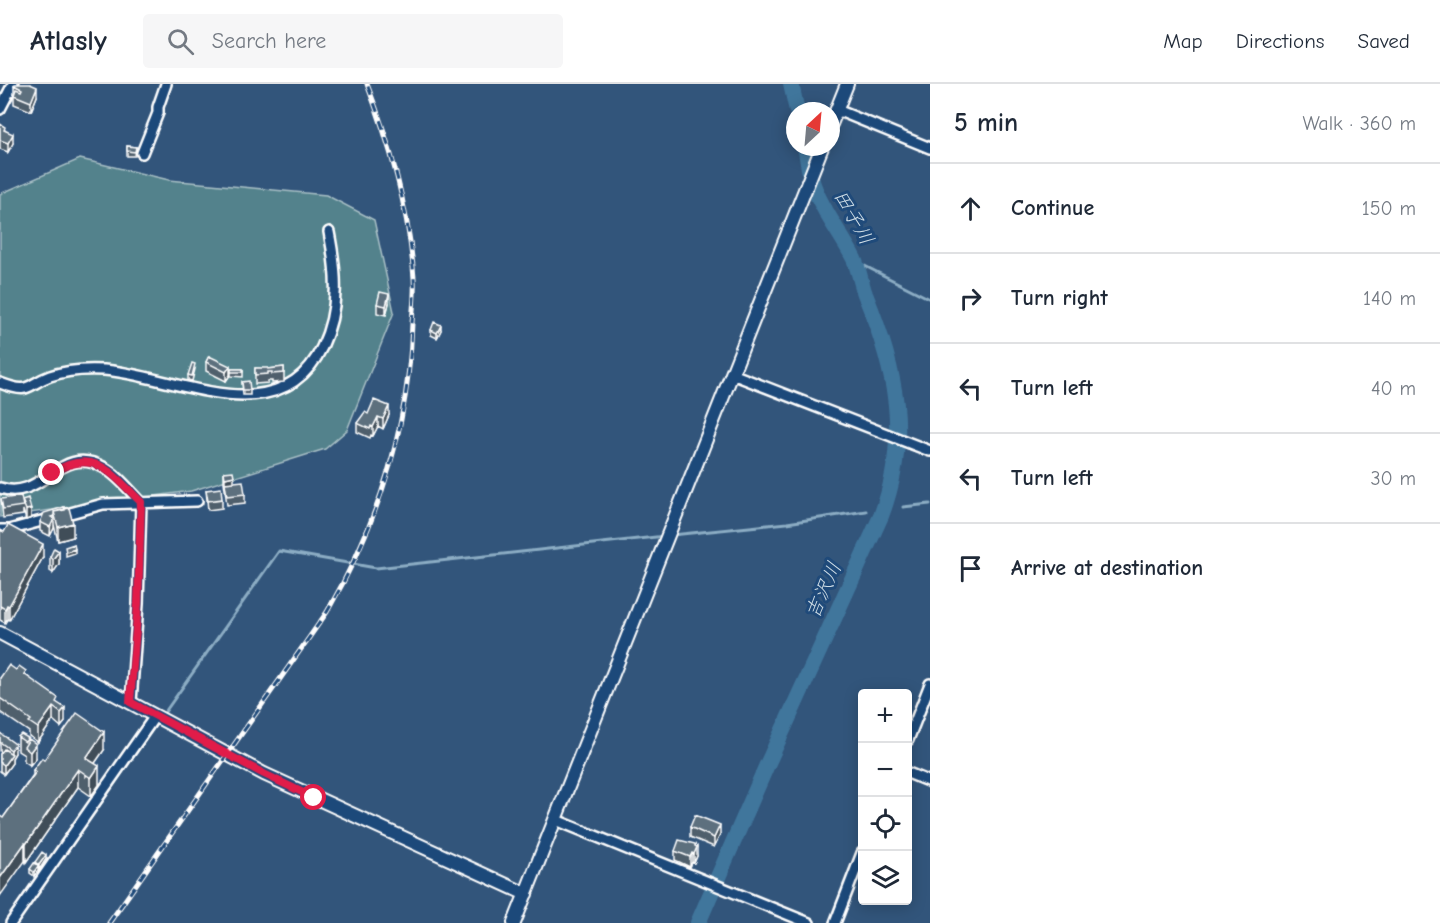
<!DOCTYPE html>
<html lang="en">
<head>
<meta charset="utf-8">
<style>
  body { margin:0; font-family:"Comic Neue","Klee One",sans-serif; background:#f6f6f7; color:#1f2937 }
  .controls { position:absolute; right:18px; bottom:18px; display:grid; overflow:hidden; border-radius:6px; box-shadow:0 3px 15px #0003 }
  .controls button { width:54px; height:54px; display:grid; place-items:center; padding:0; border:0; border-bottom:2px solid #e0e1e3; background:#fff; color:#1f2937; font:30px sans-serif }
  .compass { position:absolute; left:786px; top:18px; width:54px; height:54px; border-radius:50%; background:#fff; box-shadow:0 3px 15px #0003; rotate:26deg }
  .stop { position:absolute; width:18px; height:18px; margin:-14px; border:4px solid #e11d48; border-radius:50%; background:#fff }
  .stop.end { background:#e11d48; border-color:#fff; box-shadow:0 2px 6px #0008 }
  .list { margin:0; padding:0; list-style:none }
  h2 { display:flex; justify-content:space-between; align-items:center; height:78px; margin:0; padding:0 24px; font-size:26px }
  h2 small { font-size:20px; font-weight:400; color:#747a83 }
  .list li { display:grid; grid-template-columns:39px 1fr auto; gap:18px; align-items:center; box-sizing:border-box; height:90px; padding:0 24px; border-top:2px solid #e0e1e3 }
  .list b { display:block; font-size:22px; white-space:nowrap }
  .list em { font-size:20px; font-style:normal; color:#747a83 }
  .icon { flex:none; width:33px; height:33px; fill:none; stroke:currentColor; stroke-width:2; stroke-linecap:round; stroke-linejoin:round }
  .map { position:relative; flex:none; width:930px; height:839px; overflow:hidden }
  header { display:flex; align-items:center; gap:36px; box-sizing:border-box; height:84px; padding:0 30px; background:#fff; border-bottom:2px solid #e0e1e3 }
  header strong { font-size:28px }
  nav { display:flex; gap:33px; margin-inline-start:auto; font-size:21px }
  .search { width:420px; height:54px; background:#f6f6f7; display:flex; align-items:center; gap:15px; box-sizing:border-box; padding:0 21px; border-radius:6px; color:#747a83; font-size:22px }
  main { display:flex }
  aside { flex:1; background:#fff }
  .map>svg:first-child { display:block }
  .green { fill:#53828c; stroke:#a9c0c6; stroke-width:1.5 }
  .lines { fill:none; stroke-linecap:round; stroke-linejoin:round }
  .stream { stroke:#8cadc4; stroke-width:3 }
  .river { stroke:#40769c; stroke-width:16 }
  .minor-casing { stroke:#fff; stroke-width:14 }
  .tertiary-casing { stroke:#fff; stroke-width:16 }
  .minor { stroke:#1f4a7a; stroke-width:9 }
  .tertiary { stroke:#1f4a7a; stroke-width:12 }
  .rail-casing { stroke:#fff; stroke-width:5 }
  .rail { stroke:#1f4a7a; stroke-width:3; stroke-dasharray:9; stroke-linecap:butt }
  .wall { fill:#505f6c; stroke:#fff; stroke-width:1.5 }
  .shaded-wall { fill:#414e58; stroke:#fff; stroke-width:1.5 }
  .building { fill:#5d6f7e; stroke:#fff; stroke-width:1.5 }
  .route { stroke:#e11d48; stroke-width:8 }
  .labels { text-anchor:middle; stroke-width:6; stroke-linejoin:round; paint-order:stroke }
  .water-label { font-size:20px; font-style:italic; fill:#cfdde6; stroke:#1f4a7a }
</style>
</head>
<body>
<header>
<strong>Atlasly</strong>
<div class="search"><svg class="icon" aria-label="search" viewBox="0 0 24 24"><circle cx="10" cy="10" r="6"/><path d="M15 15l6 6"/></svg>Search here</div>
<nav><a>Map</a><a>Directions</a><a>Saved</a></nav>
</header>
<main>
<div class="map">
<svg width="930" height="839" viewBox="0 0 930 839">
  <rect width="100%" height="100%" fill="#32557b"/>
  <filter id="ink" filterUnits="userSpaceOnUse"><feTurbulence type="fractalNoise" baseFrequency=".0167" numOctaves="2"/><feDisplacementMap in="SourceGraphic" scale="12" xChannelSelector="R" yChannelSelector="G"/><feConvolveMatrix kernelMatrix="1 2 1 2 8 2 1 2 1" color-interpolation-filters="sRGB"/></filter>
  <g filter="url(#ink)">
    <path class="green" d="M80,75L169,96L326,111L374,136L394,228L347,346L325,365L191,407L0,433V110Z"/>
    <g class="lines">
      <path class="stream" d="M855,177L930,215
        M903,423L930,420
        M672,451L787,439L866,427
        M165,628L279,467L376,484L665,452
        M17,839L155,642"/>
      <path class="river" d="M791,0L797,27
        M698,839L766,683L881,432C911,353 896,286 865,210C861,199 859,186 854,175C842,151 823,128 814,103C809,91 808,76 805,63"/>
      <g class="minor-casing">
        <path id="minor" d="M0,25L13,0
          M837,26L930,64
          M142,69L158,29V23L166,0
          M732,290L930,367
          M0,299C32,311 25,301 50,292C67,286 86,285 104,286C174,291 280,352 322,263C340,224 337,189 329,148
          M0,404C43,418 59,359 103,383C118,391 130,407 141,418L138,520L131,618
          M0,446H9L103,420L197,417
          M908,656L930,600
          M908,689L930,698
          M556,736L809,839
          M11,839L155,632
          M835,839L862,769"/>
      </g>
      <g class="tertiary-casing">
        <path id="tertiary" d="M831,40L847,0
          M0,549L264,690L526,810
          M514,839L822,63"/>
      </g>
      <use href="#minor" class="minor"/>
      <use href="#tertiary" class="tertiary"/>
      <g class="rail-casing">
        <path id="rail" d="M109,839L327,528C379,438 409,343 412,239C413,224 415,209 414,194C409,127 391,62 367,0"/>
      </g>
      <use href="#rail" class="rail"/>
    </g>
    <path class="wall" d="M14,1L37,12L31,27L14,20Z
      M0,40L5,46L13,59L8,68L0,65Z
      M127,62L136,63L135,72H127Z
      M389,219L386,231L377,229V220Z
      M431,246H441L437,254L431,251Z
      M209,272L230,291L226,297L206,287V278Z
      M284,283V298L272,299V297H268V299L255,300V284L268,285Z
      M195,285L192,297L188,296V291Z
      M231,285H243V293L231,292Z
      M242,298L250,306V311H243Z
      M368,330L389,331L383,345L378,342L373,352L371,351L370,354L357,348V339Z
      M224,388L245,410V419L227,421L224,398Z
      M206,406L222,415V424L208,426Z
      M1,415L22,420V416L31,434L26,436L23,426V431L3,434Z
      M64,423L73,453L58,457L54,441V444L50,452L40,447V438Z
      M0,446L43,473L9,536L7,535L5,539L0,536Z
      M59,467V480L53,489L50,487V473Z
      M16,586L26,591L58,620L65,638L61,643L53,636L38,658L29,652V648L0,628V594Z
      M0,649L15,669L12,674V679L4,690L0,687V670L1,668L0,667Z
      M18,653L28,657L36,674L30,681L24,677V671L18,667Z
      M104,666L95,679L99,701L91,712L78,703L26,778L25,777L3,734L33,691V686L44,676Z
      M690,743L720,751L714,763L690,753Z
      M695,763L697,772L694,779L692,778L690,783L675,776V767Z
      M46,775L39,786L38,785L34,792L30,789V785L35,780V778Z"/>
    <path class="shaded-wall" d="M37,3V12L31,27V18Z
      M13,50V59L8,68V59Z
      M389,210V219L386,231V222Z
      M441,241V246L437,254V249Z
      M230,282V291L226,297V288Z
      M389,322V331L383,345V335Z
      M378,333V342L373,352V343Z
      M234,392V401L225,399V403V394Z
      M31,425V434L26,436V426Z
      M54,432V444L50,452L51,433Z
      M73,439V453L58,457V443Z
      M43,460V473L9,536V522Z
      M75,465V469L66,472V468Z
      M59,467V480L53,489V475Z
      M7,521V535L5,539V525Z
      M53,623V636L38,658V644Z
      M65,624V638L61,643V629Z
      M104,648V666L86,692V674Z
      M15,660V669L12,674V679L4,690V681L11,671V666Z
      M36,660V674L30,681V668Z
      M99,682V701L91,712V694Z
      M78,685V703L26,778V760Z
      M720,741V751L714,763V754Z
      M25,759V777L0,812V794Z
      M695,760V766L697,763V772L694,779V770Z
      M692,769V778L690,783V773Z
      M46,771V775L39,786V781Z
      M38,782V787L34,792V788Z"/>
    <path class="building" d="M15,0H30L37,3L31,18L14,11L16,5L21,7L22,5L14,1Z
      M0,40L5,43L4,46L13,50L8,59L0,56Z
      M127,62L136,63L135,68L127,67Z
      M380,208L389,210L386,222L377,220Z
      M434,238L441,241L437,249L431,246Z
      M209,272L230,282L226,288L206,278Z
      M192,279L195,280L192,292L188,291Z
      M284,283V289L272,290V288H268V290L255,291V284H268V285Z
      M231,285H243V288H231Z
      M249,297L250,306H243L242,298Z
      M374,316L389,322L383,335L378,333L373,343L371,342L370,345L357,339L365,328L368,330Z
      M233,387L234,392L225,394L224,388Z
      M243,397L245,410L227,412L225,399Z
      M221,404L222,415L208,417L206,406Z
      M21,412L23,422L3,425L1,415Z
      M28,414L31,425L26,426L22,416Z
      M64,423L65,426L54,428V432L51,433L54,435L50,443L40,438L44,429Z
      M69,424L73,439L58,443L54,428Z
      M8,441L43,460L9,522L7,521L5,525L0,522V446L4,448Z
      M74,460L75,465L66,468L65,463Z
      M54,464L59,467L53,475L50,473Z
      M9,581L16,586L19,582L26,587L24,590L58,614L56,618L65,624L61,629L53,623L38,644L29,638L31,636L0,614V594Z
      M77,629L104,648L86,674L99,682L91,694L78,685L26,760L25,759L0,794V732L3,734L36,688L33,686L42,674L44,676Z
      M0,649L15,660L11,666L0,658Z
      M21,650L28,654L25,658L18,653Z
      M29,655L36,660L30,668L24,663Z
      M4,665L12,670L4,681L0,678V670Z
      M695,731L720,741L714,754L690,743Z
      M679,756L695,760V762L697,763L694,770L692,769L690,773L675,767Z
      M42,768L46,771L39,781L35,778Z
      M34,779L38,782L34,788L30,785Z"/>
  </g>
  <g class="lines" filter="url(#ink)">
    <path class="route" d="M52,389C94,362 112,390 141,418L138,520L130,618L264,690L314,714"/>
  </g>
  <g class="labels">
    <g class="water-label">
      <text transform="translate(854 133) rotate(60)" y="7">田子川</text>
      <text transform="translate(823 506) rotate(-66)" y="7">吉沢川</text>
    </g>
  </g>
</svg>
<div class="controls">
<button>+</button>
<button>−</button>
<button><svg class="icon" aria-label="locate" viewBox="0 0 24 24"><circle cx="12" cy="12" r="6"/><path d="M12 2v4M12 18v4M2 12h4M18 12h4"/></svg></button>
<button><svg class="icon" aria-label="layers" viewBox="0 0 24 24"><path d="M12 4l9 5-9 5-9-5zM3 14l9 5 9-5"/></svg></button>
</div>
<svg class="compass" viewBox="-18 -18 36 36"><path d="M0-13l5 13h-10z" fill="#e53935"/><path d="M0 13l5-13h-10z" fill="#747a83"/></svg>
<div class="stop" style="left:314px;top:714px"></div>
<div class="stop end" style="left:52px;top:389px"></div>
</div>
<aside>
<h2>5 min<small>Walk · 360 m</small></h2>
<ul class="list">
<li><svg class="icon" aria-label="ahead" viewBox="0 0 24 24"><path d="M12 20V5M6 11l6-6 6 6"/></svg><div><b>Continue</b></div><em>150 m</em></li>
<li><svg class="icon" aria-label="right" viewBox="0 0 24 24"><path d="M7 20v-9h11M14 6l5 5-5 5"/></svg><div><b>Turn right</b></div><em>140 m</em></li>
<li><svg class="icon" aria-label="left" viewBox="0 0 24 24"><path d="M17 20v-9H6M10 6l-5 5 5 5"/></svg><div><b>Turn left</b></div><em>40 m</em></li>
<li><svg class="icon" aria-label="left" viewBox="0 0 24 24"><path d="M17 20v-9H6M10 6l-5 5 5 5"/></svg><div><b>Turn left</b></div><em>30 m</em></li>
<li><svg class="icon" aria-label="arrive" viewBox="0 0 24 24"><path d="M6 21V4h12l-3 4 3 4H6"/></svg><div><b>Arrive at destination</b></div></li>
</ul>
</aside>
</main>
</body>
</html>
